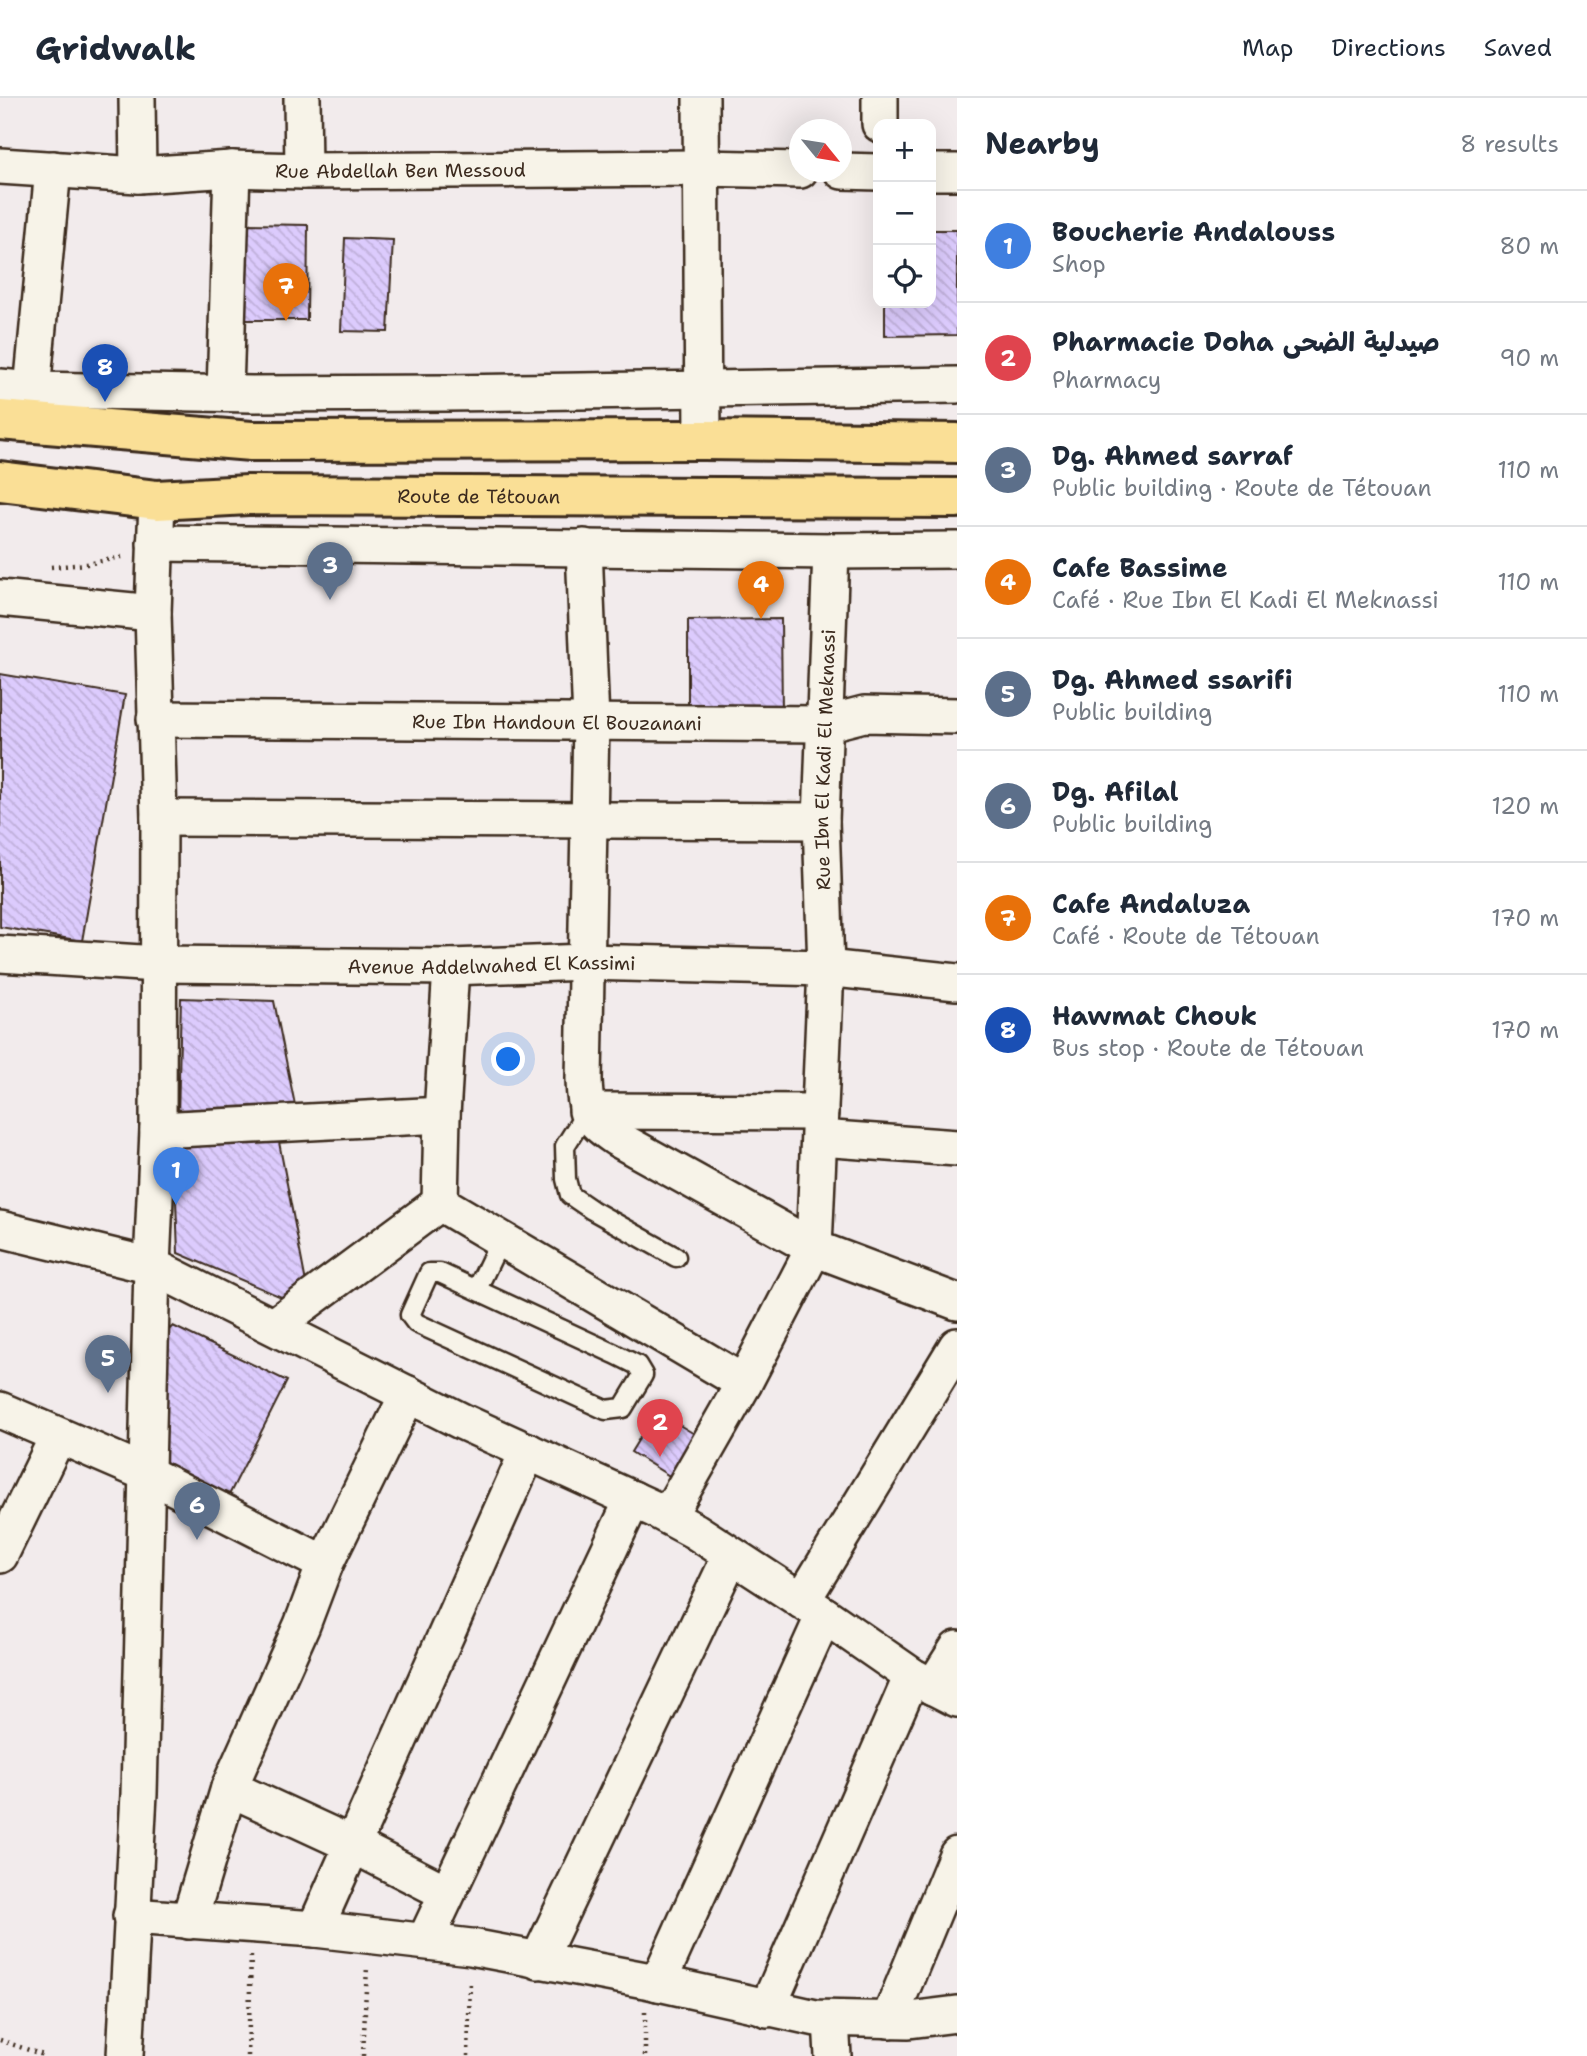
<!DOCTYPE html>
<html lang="en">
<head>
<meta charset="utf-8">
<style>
  body { margin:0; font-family:"Shantell Sans","Playpen Sans Arabic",sans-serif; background:#f6f6f7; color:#1f2937 }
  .controls { position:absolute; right:21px; top:21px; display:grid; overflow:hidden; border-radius:14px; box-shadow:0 7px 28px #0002 }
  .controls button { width:63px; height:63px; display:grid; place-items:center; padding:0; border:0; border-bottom:2px solid #e0e1e3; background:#fff; color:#1f2937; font:35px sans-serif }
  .compass { position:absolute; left:789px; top:21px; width:63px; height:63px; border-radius:50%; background:#fff; box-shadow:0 7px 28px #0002; rotate:120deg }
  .you { position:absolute; left:509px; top:962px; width:24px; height:24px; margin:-18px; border:5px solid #fff; border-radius:50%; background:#1a73e8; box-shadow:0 0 0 10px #1a73e833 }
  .badge { display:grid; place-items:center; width:46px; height:46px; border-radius:50%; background:#c8321e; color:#fff; font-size:23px; font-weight:700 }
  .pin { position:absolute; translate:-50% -58px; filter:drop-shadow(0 2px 4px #0008) }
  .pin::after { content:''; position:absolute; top:37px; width:24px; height:21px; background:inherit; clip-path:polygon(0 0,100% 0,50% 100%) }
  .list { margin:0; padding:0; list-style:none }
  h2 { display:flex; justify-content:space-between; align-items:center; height:91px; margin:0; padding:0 28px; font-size:30px }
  h2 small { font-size:23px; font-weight:400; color:#747a83 }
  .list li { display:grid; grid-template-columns:46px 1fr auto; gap:21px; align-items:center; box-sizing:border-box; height:112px; padding:0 28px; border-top:2px solid #e0e1e3 }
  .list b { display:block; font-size:26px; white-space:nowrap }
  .list p { margin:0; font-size:23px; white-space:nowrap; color:#747a83 }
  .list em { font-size:23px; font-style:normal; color:#747a83 }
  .icon { flex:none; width:38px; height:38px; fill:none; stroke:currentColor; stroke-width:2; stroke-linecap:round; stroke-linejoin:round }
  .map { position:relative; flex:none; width:957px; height:1958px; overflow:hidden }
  header { display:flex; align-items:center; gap:42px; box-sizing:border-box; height:98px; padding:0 35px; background:#fff; border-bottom:2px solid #e0e1e3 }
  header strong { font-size:33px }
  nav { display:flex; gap:38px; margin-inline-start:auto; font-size:24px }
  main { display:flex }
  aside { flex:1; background:#fff }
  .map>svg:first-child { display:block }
  .building { fill:url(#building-back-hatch); stroke:#3b2a1e; stroke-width:2 }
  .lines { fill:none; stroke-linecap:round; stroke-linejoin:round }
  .lane-casing { stroke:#3b2a1e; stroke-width:23 }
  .street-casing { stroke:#3b2a1e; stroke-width:40 }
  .highway-casing { stroke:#3b2a1e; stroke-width:44 }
  .path { stroke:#3b2a1e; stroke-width:4.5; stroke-dasharray:2 5; stroke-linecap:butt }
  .lane { stroke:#f7f3e8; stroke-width:18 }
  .street { stroke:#f7f3e8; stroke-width:35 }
  .highway { stroke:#fadf96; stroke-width:38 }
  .labels { text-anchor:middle; stroke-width:5; stroke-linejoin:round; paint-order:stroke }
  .street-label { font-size:19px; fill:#3b2a1e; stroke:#f7f3e8 }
</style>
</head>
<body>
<header>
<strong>Gridwalk</strong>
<nav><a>Map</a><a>Directions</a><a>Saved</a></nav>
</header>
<main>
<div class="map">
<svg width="957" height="1958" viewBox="0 0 957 1958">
  <defs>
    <pattern id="building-back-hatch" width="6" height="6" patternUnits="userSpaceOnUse" patternTransform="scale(1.75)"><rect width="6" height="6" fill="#dccbfd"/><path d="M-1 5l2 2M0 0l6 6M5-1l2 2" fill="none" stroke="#beaed8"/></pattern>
  </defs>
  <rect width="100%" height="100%" fill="#f2ebec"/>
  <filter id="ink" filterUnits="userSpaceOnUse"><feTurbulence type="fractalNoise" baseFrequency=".0143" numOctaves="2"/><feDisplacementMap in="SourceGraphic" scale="14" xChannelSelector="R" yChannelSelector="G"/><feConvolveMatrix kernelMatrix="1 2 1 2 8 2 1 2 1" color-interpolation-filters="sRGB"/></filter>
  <g filter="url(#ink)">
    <path class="building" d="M244,126L308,127L307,222H243Z
      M931,132H957V237L885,238V205H931Z
      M345,140L393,142L388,234L341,233Z
      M781,521L782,614L688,615V522Z
      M0,576L125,597L82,843L0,829Z
      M181,900L274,903L297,1017L178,1019Z
      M279,1044L307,1190L286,1201L178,1155L174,1048Z
      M173,1228L287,1283L223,1409L157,1379L155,1245Z
      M656,1313L701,1340L676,1382L631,1354Z"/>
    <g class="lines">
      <g class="lane-casing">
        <path id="lane" d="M587,1013L565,1048L566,1081L570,1097L592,1112L676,1159
          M429,1175H440L615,1256L637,1267L643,1277L623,1310L606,1312L416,1225L410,1217Z
          M477,1191L501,1141"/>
      </g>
      <g class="street-casing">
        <g id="street">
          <path d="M137,0L138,77"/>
          <path d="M302,0L303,73"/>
          <path d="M701,0L703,342"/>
          <path d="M880,0V26"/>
          <path id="s1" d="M0,68L138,77L232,71L303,73L701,70L800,72"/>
          <path d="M842,73L878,74"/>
          <path d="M931,74H957"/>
          <path d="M0,289L32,292L252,296L448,295L957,287"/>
          <path d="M32,292L53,71"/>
          <path d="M225,294L232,71"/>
          <path d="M155,445L831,453L957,452"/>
          <path d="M584,449L591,624L584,981C585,1015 589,1021 616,1040L814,1150L957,1204"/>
          <path d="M0,500L153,515"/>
          <path id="s2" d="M155,621L825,626L864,616L957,618"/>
          <path d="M159,720L821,723"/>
          <path id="s3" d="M0,856L157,866L451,869L585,864L826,870L957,884"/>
          <path d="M451,869L442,1017L440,1105L744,1285"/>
          <path d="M587,1013L820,1014"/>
          <path d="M158,1032L442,1017"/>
          <path d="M820,1040L957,1050"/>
          <path d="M0,1131L152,1168L461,1323L654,1411L695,1433L824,1517L912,1578L957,1601"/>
          <path d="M274,1228L440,1105"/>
          <path d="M0,1312L148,1376L325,1466"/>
          <path id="s4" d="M668,1418L744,1285L814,1150L826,870L821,723L831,453"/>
          <path d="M0,1457L58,1338"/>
          <path d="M802,1503L957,1248"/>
          <path d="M933,1589L957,1551"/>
          <path d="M229,1690L353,1747L447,1795"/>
          <path d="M131,1818L315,1831L471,1849L645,1882L816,1920L909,1922L957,1916"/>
          <path d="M189,1823L229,1690L302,1527L325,1466L408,1296"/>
          <path d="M315,1831L528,1353"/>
          <path d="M425,1843L633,1401"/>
          <path d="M538,1863L731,1457"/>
          <path d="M658,1885L824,1517"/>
          <path d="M767,1911L912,1578"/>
          <path d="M831,1921L833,1958"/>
          <path d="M889,1922L957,1757"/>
          <path d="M125,1958L139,1696L152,1168L158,1032L159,720L153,515L157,402"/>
        </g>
      </g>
      <g class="highway-casing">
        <g id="highway">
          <path d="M0,322L251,343L703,342L957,345"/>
          <path id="s5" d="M0,383L157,402L248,397L957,400"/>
        </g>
      </g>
      <path class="path" d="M51,469L87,466L122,459
        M0,1942L46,1958
        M248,1958L251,1857
        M363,1958L367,1868
        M468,1958L470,1882
        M645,1958V1914"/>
      <use href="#lane" class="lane"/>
      <use href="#street" class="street"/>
      <use href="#highway" class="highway"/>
    </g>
  </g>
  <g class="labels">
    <g class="street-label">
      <text dy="7" stroke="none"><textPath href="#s1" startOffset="401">Rue Abdellah Ben Messoud</textPath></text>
      <text dy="7" stroke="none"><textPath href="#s5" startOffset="480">Route de Tétouan</textPath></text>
      <text dy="7" stroke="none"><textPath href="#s2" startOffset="402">Rue Ibn Handoun El Bouzanani</textPath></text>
      <text dy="7" stroke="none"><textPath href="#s4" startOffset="794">Rue Ibn El Kadi El Meknassi</textPath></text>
      <text dy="7" stroke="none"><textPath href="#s3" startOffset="492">Avenue Addelwahed El Kassimi</textPath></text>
    </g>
  </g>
</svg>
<div class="controls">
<button>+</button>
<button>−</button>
<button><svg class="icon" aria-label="locate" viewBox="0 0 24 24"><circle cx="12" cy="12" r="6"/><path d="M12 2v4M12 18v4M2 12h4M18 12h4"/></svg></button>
</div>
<svg class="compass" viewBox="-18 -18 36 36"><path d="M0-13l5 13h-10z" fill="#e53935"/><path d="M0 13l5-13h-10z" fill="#747a83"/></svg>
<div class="you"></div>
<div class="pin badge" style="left:176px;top:1107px;background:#3f7fe0">1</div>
<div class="pin badge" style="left:660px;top:1359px;background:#e0444e">2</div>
<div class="pin badge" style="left:330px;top:502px;background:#5c6f8a">3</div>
<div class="pin badge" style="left:761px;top:521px;background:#e8710a">4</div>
<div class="pin badge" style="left:108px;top:1295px;background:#5c6f8a">5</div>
<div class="pin badge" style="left:197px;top:1442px;background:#5c6f8a">6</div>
<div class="pin badge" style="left:286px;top:223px;background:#e8710a">7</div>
<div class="pin badge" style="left:105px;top:304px;background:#1a4fb4">8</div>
</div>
<aside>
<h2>Nearby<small>8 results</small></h2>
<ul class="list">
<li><span class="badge" style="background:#3f7fe0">1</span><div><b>Boucherie Andalouss</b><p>Shop</p></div><em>80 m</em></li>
<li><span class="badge" style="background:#e0444e">2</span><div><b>Pharmacie Doha صيدلية الضحى</b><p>Pharmacy</p></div><em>90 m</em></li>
<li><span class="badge" style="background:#5c6f8a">3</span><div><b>Dg. Ahmed sarraf</b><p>Public building · Route de Tétouan</p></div><em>110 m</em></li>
<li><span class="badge" style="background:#e8710a">4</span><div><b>Cafe Bassime</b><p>Café · Rue Ibn El Kadi El Meknassi</p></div><em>110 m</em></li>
<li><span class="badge" style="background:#5c6f8a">5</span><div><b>Dg. Ahmed ssarifi</b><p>Public building</p></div><em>110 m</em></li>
<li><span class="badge" style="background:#5c6f8a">6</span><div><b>Dg. Afilal</b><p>Public building</p></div><em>120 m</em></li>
<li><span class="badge" style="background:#e8710a">7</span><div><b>Cafe Andaluza</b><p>Café · Route de Tétouan</p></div><em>170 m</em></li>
<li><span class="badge" style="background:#1a4fb4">8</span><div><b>Hawmat Chouk</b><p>Bus stop · Route de Tétouan</p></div><em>170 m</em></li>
</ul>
</aside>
</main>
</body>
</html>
